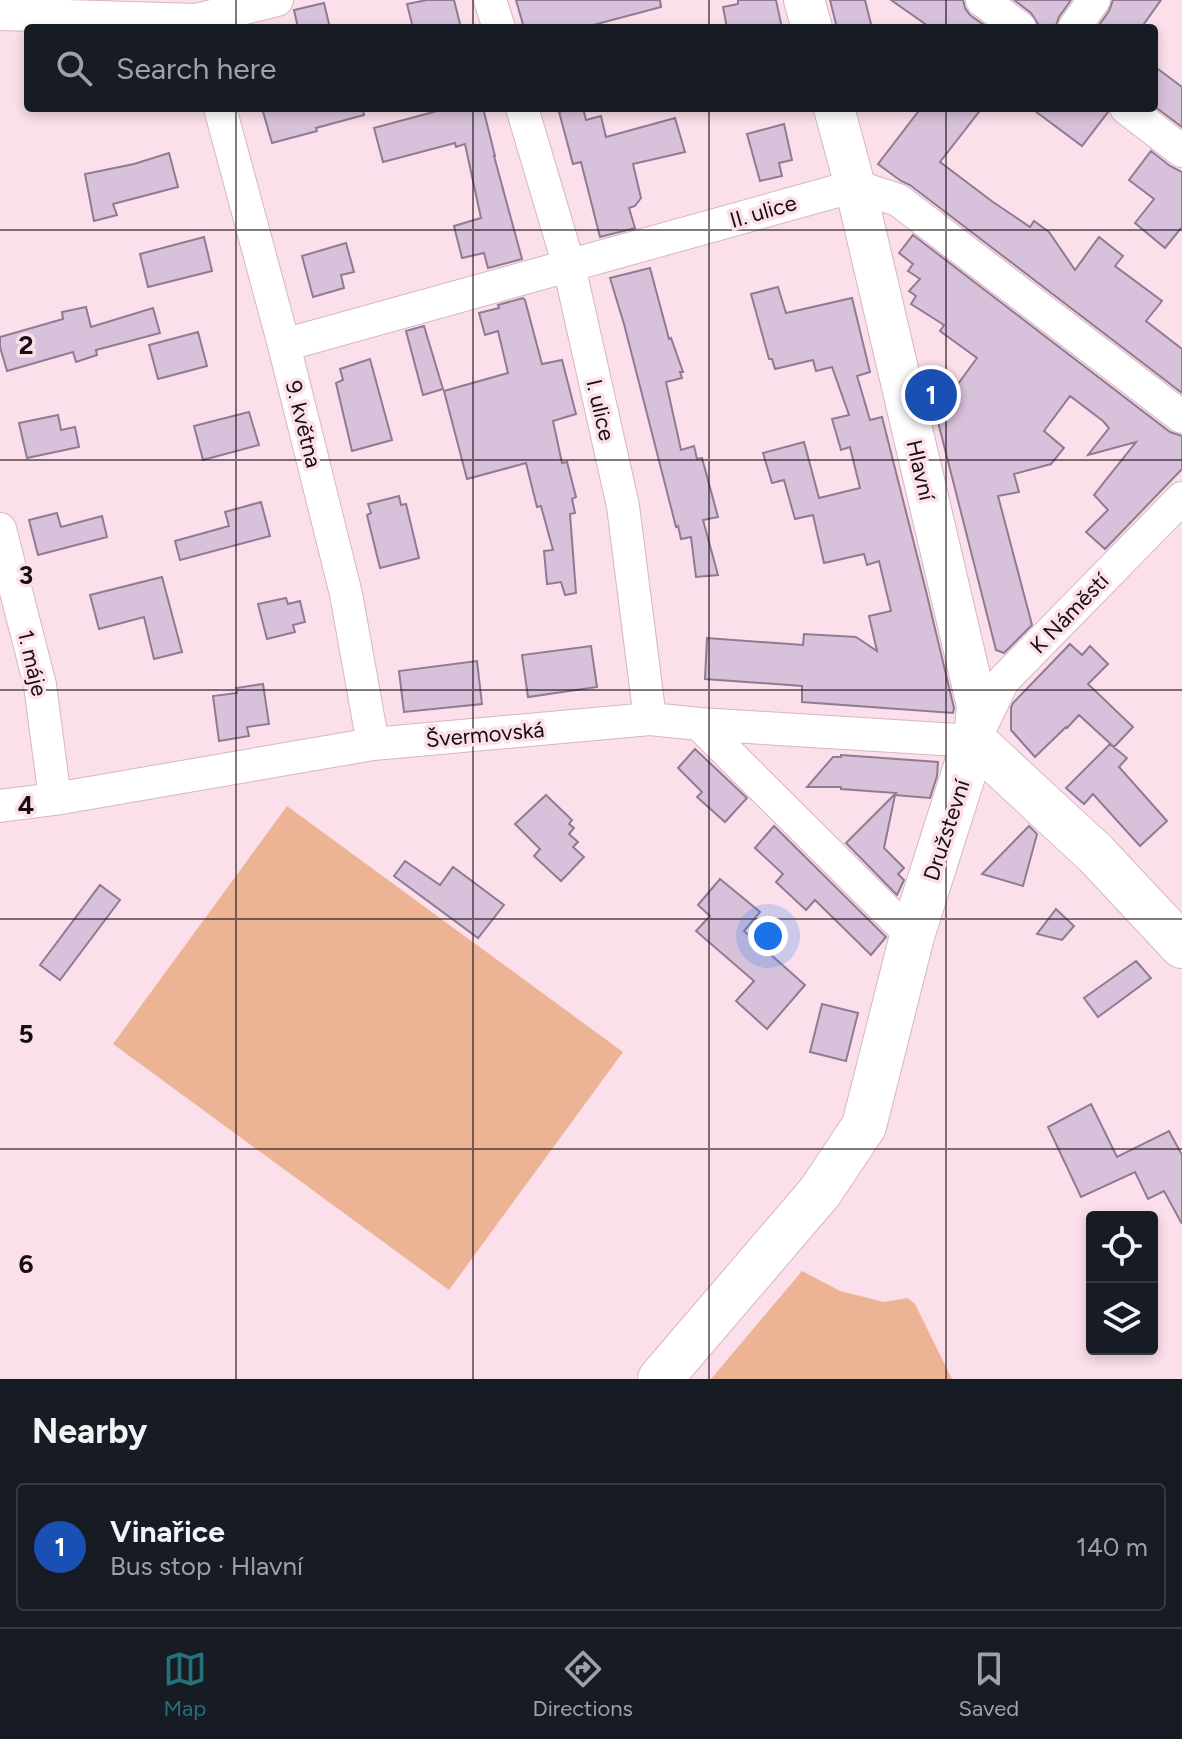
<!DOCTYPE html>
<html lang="en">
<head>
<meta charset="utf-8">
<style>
  body { margin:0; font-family:Figtree,sans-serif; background:#242831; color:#f1f3f6 }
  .controls { position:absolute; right:24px; bottom:24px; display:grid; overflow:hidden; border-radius:8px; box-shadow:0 4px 12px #0003 }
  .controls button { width:72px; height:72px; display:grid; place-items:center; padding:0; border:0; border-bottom:2px solid #363941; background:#171b24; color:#f1f3f6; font:40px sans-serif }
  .you { position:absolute; left:768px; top:936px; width:28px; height:28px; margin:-20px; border:6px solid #fff; border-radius:50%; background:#1a73e8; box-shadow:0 0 0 12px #1a73e833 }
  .badge { display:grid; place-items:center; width:52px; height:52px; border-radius:50%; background:#267077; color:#fff; font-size:26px; font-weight:700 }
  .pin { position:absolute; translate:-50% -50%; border:4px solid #fff; box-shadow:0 2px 8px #0006 }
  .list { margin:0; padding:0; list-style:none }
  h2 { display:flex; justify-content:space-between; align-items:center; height:104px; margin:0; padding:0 32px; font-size:34px }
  h2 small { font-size:26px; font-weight:400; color:#9ea1a6 }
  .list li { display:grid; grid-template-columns:52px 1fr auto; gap:24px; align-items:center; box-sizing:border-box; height:128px; margin:0 16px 16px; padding:0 16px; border:2px solid #363941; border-radius:8px }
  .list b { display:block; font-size:30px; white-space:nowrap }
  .list p { margin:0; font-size:26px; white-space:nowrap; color:#9ea1a6 }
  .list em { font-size:26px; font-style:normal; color:#9ea1a6 }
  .icon { flex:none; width:44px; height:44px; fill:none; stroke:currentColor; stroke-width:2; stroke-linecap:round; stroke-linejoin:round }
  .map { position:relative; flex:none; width:1182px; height:1379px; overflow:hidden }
  .search { position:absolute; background:#171b24; box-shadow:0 4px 12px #0003; left:24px; right:24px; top:24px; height:88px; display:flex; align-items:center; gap:20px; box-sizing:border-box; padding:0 28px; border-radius:8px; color:#9ea1a6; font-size:30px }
  .sheet { height:248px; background:#171b24 }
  nav { display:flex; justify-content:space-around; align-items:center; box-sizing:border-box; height:112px; border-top:2px solid #363941; background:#171b24; font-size:22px; color:#9ea1a6 }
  nav a { display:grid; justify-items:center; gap:4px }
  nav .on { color:#267077 }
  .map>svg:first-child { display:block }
  .green { fill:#ecb495 }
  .building { fill:#d8c2db; stroke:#907b92; stroke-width:2 }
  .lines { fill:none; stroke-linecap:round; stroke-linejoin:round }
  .minor-casing { stroke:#d7b6c3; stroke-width:34 }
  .tertiary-casing { stroke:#d7b6c3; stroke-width:42 }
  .secondary-casing { stroke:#d7b6c3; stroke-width:46 }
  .minor { stroke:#fff; stroke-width:32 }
  .tertiary { stroke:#fff; stroke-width:40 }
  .secondary { stroke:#fff; stroke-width:44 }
  .grid { fill:none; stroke:#180d12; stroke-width:2; stroke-opacity:0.55 }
  .labels { text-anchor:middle; stroke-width:7; stroke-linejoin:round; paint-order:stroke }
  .street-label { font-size:22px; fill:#180d12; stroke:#fbdfea }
  .grid-label { font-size:26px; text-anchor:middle; font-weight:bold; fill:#180d12; stroke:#fbdfea; stroke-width:7; stroke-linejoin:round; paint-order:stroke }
</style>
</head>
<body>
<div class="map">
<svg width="1182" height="1379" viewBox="0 0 1182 1379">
  <rect width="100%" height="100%" fill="#fbdfea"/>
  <path class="green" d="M287,806L623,1052L449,1290L113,1044Z
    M802,1271L840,1291L884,1302L908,1298L915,1304L952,1379H711Z"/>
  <path class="building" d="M427,0H454L461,28H413L407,4Z
    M516,0H660L661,7L582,28H524Z
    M738,0H776L782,28H727L723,7L738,4Z
    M830,0H865L872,28H837Z
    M891,0H963L965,8L970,15L984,25L983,28H931Z
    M1014,0H1071L1059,17L1055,28H1044L1038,24L1031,13Z
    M1113,0H1161L1141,28H1097L1109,11Z
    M324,3L330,28H298L294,10Z
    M1154,66L1182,87V127L1154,106Z
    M262,108H363L364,115L316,128L317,131L272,143Z
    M448,108H483L495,156H494L522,259L488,268L484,253L462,258L454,226L481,218L465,144L456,147L455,143L383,162L374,128Z
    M573,108H583L586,120L601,116L606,137L675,118L685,152L633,164L641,198L635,206L629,208L635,228L600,237L581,162L573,164L559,112Z
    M921,108H982L940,162L993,202L1030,227L1034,221L1049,232L1075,270L1099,237L1123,256L1115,266L1162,301L1146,321L1182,349V393L910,185L901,181L878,164Z
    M1031,108H1107L1108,112L1082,146Z
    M784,124L792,160L779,163L782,176L760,181L747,134Z
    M1151,151L1170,166L1182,172V227L1165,248L1135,223L1154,199L1129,180Z
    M169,153L178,187L113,204L117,215L94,221L85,174L134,164Z
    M913,235L1170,432L1182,436V469L1105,549L1086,532L1108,510L1094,495L1136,442L1088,455L1109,428L1103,421L1070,396L1044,431L1064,448L1051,464L1014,474L1019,492L998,496L1032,625L1004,653L996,650L936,414L977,358L940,331L944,325L911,304L916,296L909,291L920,279L908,271L913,264L899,253Z
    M204,237L212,271L148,287L140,254Z
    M346,243L354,272L341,275L344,288L313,297L302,256Z
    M650,268L669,339L671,338L683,372H680L682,378L666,382L681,450L694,446L697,459L702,458L718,517L703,520L718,575L696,577L691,537L681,539L678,526L676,527L624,324L610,278Z
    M778,287L786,313L852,298L870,372L857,376L870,420L882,417L926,591L954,708L953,713L802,702V686L705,679L707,638L803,645L804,634L856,637L877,651L869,616L891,611L879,561L867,565L864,554L824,563L813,515L795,519L784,480L772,483L763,453L804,442L819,498L860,488L850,447L841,450L832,419L849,415L832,367L816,371L813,360L775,369L772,359H769L751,294Z
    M523,298L525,300L542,364L562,360L576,414L553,421L562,463L567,462L576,497L572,499L575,513L570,514L576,593L565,595L561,582L547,584L544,551L553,550L541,506L537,507L526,463L467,479L444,391L508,373L498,331L485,335L479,313L499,308L498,305Z
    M86,307L91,327L153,308L160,333L96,350L97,355L76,362L73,352L7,371L0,347V337L63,319L62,312Z
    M424,326L443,389L423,395L406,331Z
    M198,332L207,366L158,379L149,345Z
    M370,359L392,440L352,451L336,383L343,380L340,369Z
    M249,412L259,445L203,460L194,426Z
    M58,415L61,430L75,427L79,447L27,458L19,423Z
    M399,496L401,505L406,504L419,558L380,568L367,515L371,513L368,504Z
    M261,502L270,536L180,560L175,541L229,526L225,512Z
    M57,513L61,527L102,516L107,537L38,555L29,520Z
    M162,577L182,652L154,659L144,617L99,629L90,595Z
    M286,598L288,604L300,601L305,622L293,625L295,632L267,639L258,604Z
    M1070,644L1082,655L1090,646L1108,664L1088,684L1133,727L1114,747L1079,715L1067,728L1066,727L1035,757L1011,730V708L1013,703Z
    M591,646L597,687L528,697L522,655Z
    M477,661L482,704L404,712L399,671Z
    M263,684L269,724L247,727L249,736L219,741L213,696L237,693L236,688Z
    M1110,744L1127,758L1119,767L1167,821L1140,846L1093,794L1084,804L1066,788Z
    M695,749L747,798L725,822L697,797L702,792L678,768Z
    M841,755L938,762L937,776L930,798L895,795L884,848L904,868L898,874L904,880L897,895L846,843L896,793L841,789V787H807L833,757H841Z
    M546,795L572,820L569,824L574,828L569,834L578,842L573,847L584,857L561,881L534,856L540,849L515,824Z
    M774,826L886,937L871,955L815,900L806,910L776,882L783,874L755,848Z
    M1029,826L1037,834L1023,886L982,874Z
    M405,861L440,885L453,867L504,905L478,938L394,876Z
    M720,879L760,912L744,931L805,985L767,1029L736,1001L754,981L696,931L710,916L698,905Z
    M100,885L120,900L60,980L40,965Z
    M1056,909L1074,926L1062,940L1037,934Z
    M1136,961L1151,978L1098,1017L1084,998Z
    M822,1004L858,1013L846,1061L810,1052Z
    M1091,1104L1117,1157L1169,1131L1182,1155V1224L1164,1191L1148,1199L1135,1172L1081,1197L1048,1127Z"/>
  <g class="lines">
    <g class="minor-casing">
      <path id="minor" d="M490,0L499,28
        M982,0L1020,28
        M0,14L196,20L277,0
        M1074,28L1094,0
        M220,108L284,345L346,594L373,744
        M522,108L569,266L623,506L650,719
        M1126,108L1182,151
        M284,345L855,186L898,200L1182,417
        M0,529L40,685L55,799
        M699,724L912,936
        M0,806L55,799L373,744L650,719L699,724L974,741L1003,681L1182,498"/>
    </g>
    <g class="tertiary-casing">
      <path id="tertiary" d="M804,0L812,28
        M834,108L855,186L977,706L974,741"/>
    </g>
    <g class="secondary-casing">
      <path id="secondary" d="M660,1379L820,1192L864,1126L912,936L974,741L1096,854L1182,946"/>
    </g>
    <use href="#minor" class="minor"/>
    <use href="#tertiary" class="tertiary"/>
    <use href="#secondary" class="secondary"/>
  </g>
  <path class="grid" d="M236,0V28M473,0V28M709,0V28M946,0V28M236,108V1379M473,108V1379M709,108V1379M946,108V1379M0,230H1182M0,460H1182M0,690H1182M0,919H1182M0,1149H1182"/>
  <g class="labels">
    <g class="street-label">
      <text transform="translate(763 211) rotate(-16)" y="8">II. ulice</text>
      <text transform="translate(601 410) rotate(77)" y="8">I. ulice</text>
      <text transform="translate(304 424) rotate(76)" y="8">9. května</text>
      <text transform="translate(921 470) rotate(77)" y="8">Hlavní</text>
      <text transform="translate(1069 613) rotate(-46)" y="8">K Náměstí</text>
      <text transform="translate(33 663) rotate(77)" y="8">1. máje</text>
      <text transform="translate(485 734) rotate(-5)" y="8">Švermovská</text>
      <text transform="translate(946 830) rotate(-72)" y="8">Družstevní</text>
    </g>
  </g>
  <g class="grid-label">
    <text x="26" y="354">2</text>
    <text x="26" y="584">3</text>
    <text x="26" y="814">4</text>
    <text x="26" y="1043">5</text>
    <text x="26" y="1273">6</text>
  </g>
</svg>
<div class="controls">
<button><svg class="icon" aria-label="locate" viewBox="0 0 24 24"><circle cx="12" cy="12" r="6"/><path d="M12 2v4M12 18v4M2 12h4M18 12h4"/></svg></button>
<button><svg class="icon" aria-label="layers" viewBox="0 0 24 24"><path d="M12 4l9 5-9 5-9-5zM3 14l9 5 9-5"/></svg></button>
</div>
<div class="you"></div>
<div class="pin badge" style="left:931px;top:395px;background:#1a4fb4">1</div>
<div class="search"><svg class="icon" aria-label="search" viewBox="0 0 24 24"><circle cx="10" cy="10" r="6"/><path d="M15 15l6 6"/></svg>Search here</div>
</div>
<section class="sheet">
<h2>Nearby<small></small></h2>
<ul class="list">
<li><span class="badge" style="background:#1a4fb4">1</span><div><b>Vinařice</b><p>Bus stop · Hlavní</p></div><em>140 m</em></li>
</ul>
</section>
<nav>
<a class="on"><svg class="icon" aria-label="map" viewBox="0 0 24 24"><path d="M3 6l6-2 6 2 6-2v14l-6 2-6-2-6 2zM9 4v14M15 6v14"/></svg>Map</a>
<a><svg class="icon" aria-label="directions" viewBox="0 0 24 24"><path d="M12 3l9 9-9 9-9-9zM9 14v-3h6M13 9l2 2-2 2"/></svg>Directions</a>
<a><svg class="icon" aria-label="saved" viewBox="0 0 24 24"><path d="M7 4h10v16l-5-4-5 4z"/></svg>Saved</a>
</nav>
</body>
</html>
